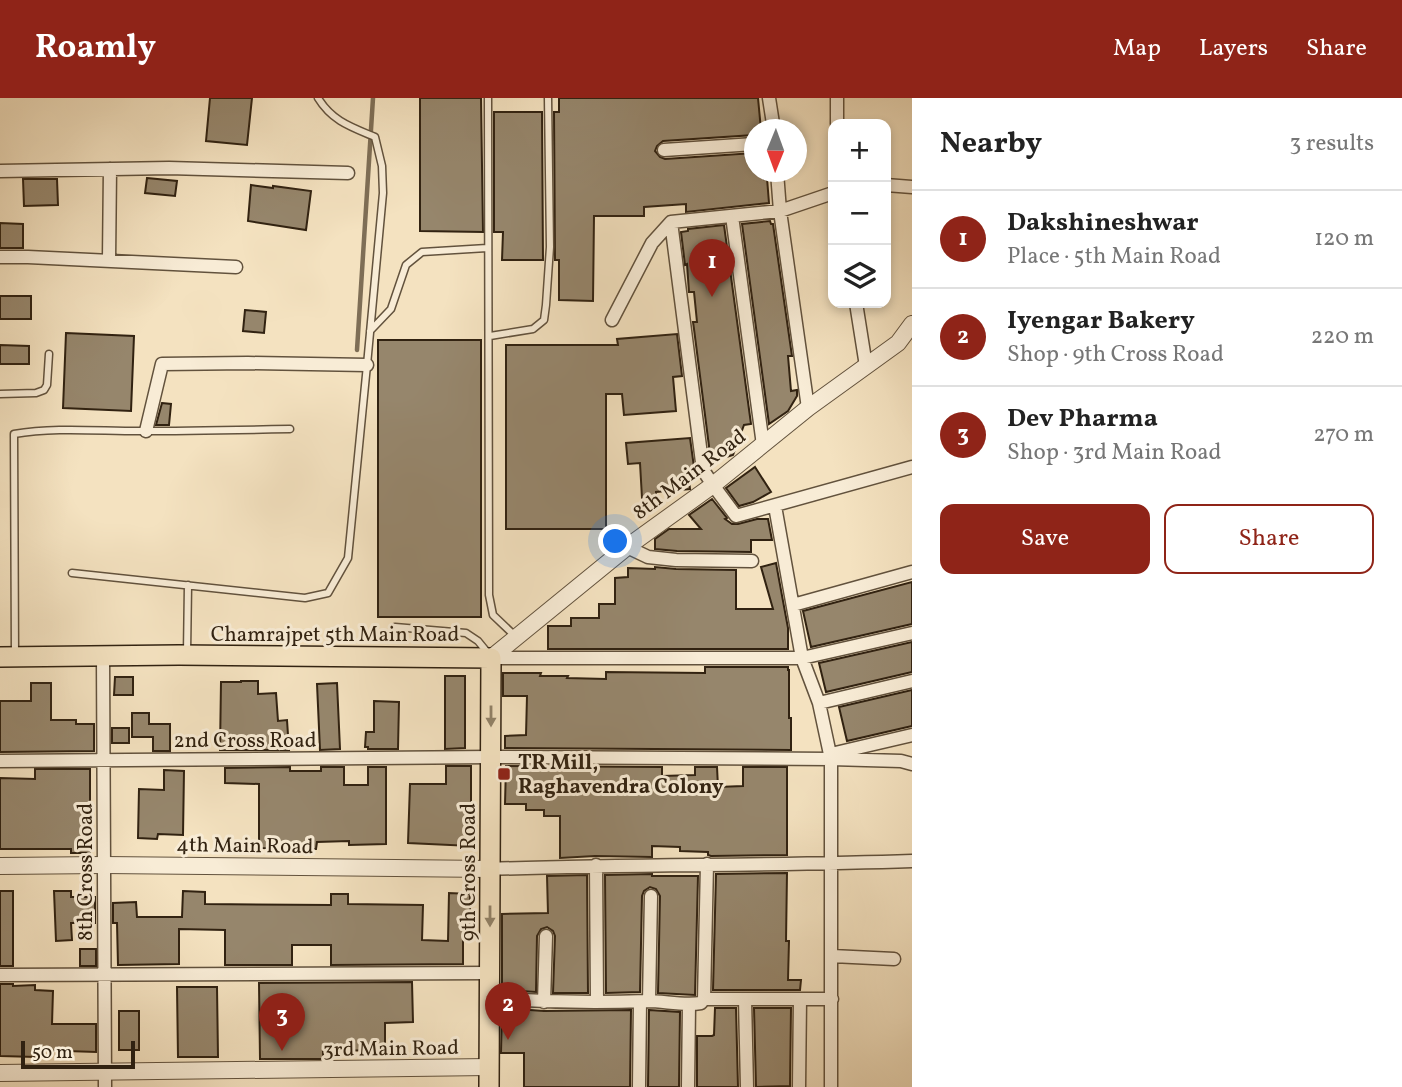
<!DOCTYPE html>
<html lang="en">
<head>
<meta charset="utf-8">
<style>
  body { margin:0; font-family:Vollkorn,serif; background:#f2f2f2; color:#222 }
  .controls { position:absolute; right:21px; top:21px; display:grid; overflow:hidden; border-radius:14px; box-shadow:0 4px 10px #0003 }
  .controls button { width:63px; height:63px; display:grid; place-items:center; padding:0; border:0; border-bottom:2px solid #e0e0e0; background:#fff; color:#222; font:35px sans-serif }
  .compass { position:absolute; left:744px; top:21px; width:63px; height:63px; border-radius:50%; background:#fff; box-shadow:0 4px 10px #0003; rotate:181deg }
  .scale { position:absolute; left:21px; bottom:18px; width:114px; box-sizing:border-box; padding-left:7px; border:4px solid #312211; border-top:0; font-size:19px; line-height:24px; white-space:nowrap; color:#312211; -webkit-text-stroke:5px #f8ecd6; paint-order:stroke }
  .you { position:absolute; left:616px; top:444px; width:24px; height:24px; margin:-18px; border:5px solid #fff; border-radius:50%; background:#1a73e8; box-shadow:0 0 0 10px #1a73e833 }
  .badge { display:grid; place-items:center; width:46px; height:46px; border-radius:50%; background:#8f2418; color:#fff; font-size:23px; font-weight:700 }
  .pin { position:absolute; translate:-50% -58px; filter:drop-shadow(0 2px 4px #0008) }
  .pin::after { content:''; position:absolute; top:37px; width:24px; height:21px; background:inherit; clip-path:polygon(0 0,100% 0,50% 100%) }
  .list { margin:0; padding:0; list-style:none }
  h2 { display:flex; justify-content:space-between; align-items:center; height:91px; margin:0; padding:0 28px; font-size:30px }
  h2 small { font-size:23px; font-weight:400; color:#767676 }
  .list li { display:grid; grid-template-columns:46px 1fr auto; gap:21px; align-items:center; box-sizing:border-box; height:98px; padding:0 28px; border-top:2px solid #e0e0e0 }
  .list b { display:block; font-size:26px; white-space:nowrap }
  .list p { margin:0; font-size:23px; white-space:nowrap; color:#767676 }
  .list em { font-size:23px; font-style:normal; color:#767676 }
  .actions { display:flex; gap:14px; padding:21px 28px }
  .actions a { flex:1; padding:16px 0; border:2px solid #8f2418; border-radius:14px; text-align:center; font-size:24px; color:#8f2418 }
  .actions .main { background:#8f2418; color:#fff }
  .icon { flex:none; width:38px; height:38px; fill:none; stroke:currentColor; stroke-width:2; stroke-linecap:round; stroke-linejoin:round }
  .map { position:relative; flex:none; width:912px; height:989px; overflow:hidden }
  header { display:flex; align-items:center; gap:42px; box-sizing:border-box; height:98px; padding:0 35px; background:#8f2418; color:#fff }
  header strong { font-size:33px }
  nav { display:flex; gap:38px; margin-inline-start:auto; font-size:24px }
  main { display:flex }
  aside { flex:1; background:#fff }
  .map>svg:first-child { display:block }
  .lines { fill:none; stroke-linecap:round; stroke-linejoin:round }
  .stream { stroke:#7e6e56; stroke-width:4.5 }
  .building { fill:#96866c; stroke:#312211; stroke-width:2 }
  .service-casing { stroke:#62523d; stroke-width:9 }
  .minor-casing { stroke:#62523d; stroke-width:15 }
  .tertiary-casing { stroke:#62523d; stroke-width:18 }
  .primary-casing { stroke:#312211; stroke-width:22 }
  .service { stroke:#f8ecd6; stroke-width:6 }
  .minor { stroke:#f8ecd6; stroke-width:12 }
  .tertiary { stroke:#f8ecd6; stroke-width:16 }
  .primary { stroke:#f4e2c0; stroke-width:19 }
  .oneway { fill:#928268 }
  .poi-dot { fill:#8f2418; stroke:#f8ecd6; stroke-width:2.5 }
  .labels { text-anchor:middle; stroke-width:6; stroke-linejoin:round; paint-order:stroke }
  .street-label { font-size:21px; fill:#312211; stroke:#f8ecd6 }
  .poi-label { font-size:21px; font-weight:bold; fill:#312211; stroke:#f8ecd6; text-anchor:start }
</style>
</head>
<body>
<header>
<strong>Roamly</strong>
<nav><a>Map</a><a>Layers</a><a>Share</a></nav>
</header>
<main>
<div class="map">
<svg width="912" height="989" viewBox="0 0 912 989">
  <rect width="100%" height="100%" fill="#f4e2c0"/>
  <filter id="stains"><feTurbulence type="fractalNoise" baseFrequency=".00286" numOctaves="4"/><feColorMatrix values="0 0 0 0 .2 0 0 0 0 .09 0 0 0 0 .02 0 0 0 .5 -.17"/></filter>
  <radialGradient id="worn" r=".72"><stop offset=".6" stop-color="#630" stop-opacity="0"/><stop offset="1" stop-color="#630" stop-opacity=".3"/></radialGradient>
  <g class="lines">
    <path class="stream" d="M357,252L373,0"/>
  </g>
  <path class="building" d="M210,0H252L247,47L206,43Z
    M420,0H481L483,134L420,133Z
    M559,0H758L761,32H754V37L663,43L657,48L655,53L660,59L665,61L754,55V74H763L764,81L767,80L769,105L686,114V106L644,109V118H594L593,203L559,202V162H555L554,14H559Z
    M494,14H542L543,162H502L503,134H494Z
    M147,80L177,83L175,98L145,95Z
    M23,81H57L58,107L24,108Z
    M251,87L273,90V88L311,93L306,132L248,123Z
    M770,123L771,126H773L792,258H788L791,293L797,292V298L788,313L769,326L742,126Z
    M0,125L23,126V150H0Z
    M724,127L751,326L744,327L733,357L711,364L694,231L693,224H697L694,194H689L687,166L685,167L681,134L688,133V131Z
    M0,198H31V221H0Z
    M245,212L266,214L264,235L243,233Z
    M66,235L134,238L131,313L63,310Z
    M677,236L682,278L673,279L676,313L624,317L622,296H606V431H506V247H618L617,241Z
    M378,242H481V519H378Z
    M0,247L29,248V266H0Z
    M162,305L171,306L169,327H156Z
    M690,340L694,369L688,371L690,391L656,394V399L642,400L640,365L628,366L626,345Z
    M755,369L771,394L753,404L739,408L726,390Z
    M712,401L727,420L725,421L732,426H738L757,421H768L772,442H751V454L677,453L655,451V441L669,431H701L689,417Z
    M776,465L788,530V551H548V528H571V520H599V506H615V480L628,479V470L655,471V469L676,471L736,472V511H773L761,469Z
    M912,484V526L811,549L803,513Z
    M912,544V574L826,594L819,565Z
    M705,569H788V572H789V620H791V652L505,650V638L526,637L527,598H503V575H541L540,578H568L567,580L606,581V574L705,575Z
    M445,578H465V650L445,651Z
    M115,579H133V597H114Z
    M241,583H258V596L276,595L278,623L287,622L289,652H220L221,584H241Z
    M31,585H51V622H76V626H94V653L0,654V603H31Z
    M337,585L340,651L320,652L317,586Z
    M912,592V628L847,643L839,609Z
    M374,603L399,604L398,651H368V649H365L366,634H374Z
    M132,615H149V626H170V653H153V639H132Z
    M112,630H129V645H112Z
    M446,668H471V748L408,745L410,686H446Z
    M506,668L662,669V678L695,677V669H717L718,689L743,688V669H787V757L711,758L708,757V754L680,753V749L652,748V759L595,758L560,760V718H544V712H526V706H505Z
    M290,669V673H321V669H344V687H368V669H386V746L349,747V743L317,744L316,751L259,750V686L225,685V670Z
    M35,671H90V755H71V751H0V680L35,681Z
    M164,672L184,673L183,737L158,736L157,741L138,740L139,691L164,692Z
    M787,775L786,843H789L788,882H801L800,892H713L716,776Z
    M652,776V778H698L695,897L658,895L660,798L656,791L650,789L644,793L642,798L640,894L606,895L605,777Z
    M587,777L588,895H553L555,838L553,833L547,829L541,831L537,838L536,894L502,892V816L548,815L547,778Z
    M0,793H13V868H0Z
    M54,793H71V799H95V825H71L72,842L56,843Z
    M183,793L205,794V806L331,807V796H348V806L423,807L422,842L448,843L449,795L470,796V825H463V866L331,867V847H292V867H225V832L179,831V866L118,867L117,825H113V805L136,804L137,819H182Z
    M80,851H96V868H80Z
    M412,884L413,924L385,925V952L323,953V961H260L259,885Z
    M0,886H13V888L35,887V892L53,893L52,926H96V954L36,952V959L0,958Z
    M177,889H217L218,959H178Z
    M502,910L544,913L631,912L630,989H524V955H501Z
    M715,910H736L738,989H697V938H712L714,937Z
    M754,910H791L790,988L756,989Z
    M649,912L680,914L679,989H648Z
    M119,913H139V952H119Z"/>
  <g class="lines">
    <g class="service-casing">
      <path id="service" d="M488,0L489,497L493,517L515,538
        M370,233L391,211L406,167L422,154L487,150
        M490,238L533,231L544,222L546,207L550,149L548,0
        M0,296L36,295L44,292L47,287L49,256
        M72,475L305,500L328,495L348,460L367,267L383,95L382,68L375,39C351,29 332,23 318,0
        M395,529L466,535L478,543L487,554
        M187,555L188,487
        M15,557L14,336C55,329 97,333 139,333C189,333 240,332 290,331"/>
    </g>
    <g class="minor-casing">
      <path id="minor" d="M769,0L774,32
        M837,0V26
        M664,52L754,46
        M0,73L169,70L348,75
        M777,74L780,113L808,310
        M886,87L912,89
        M732,118L763,347
        M671,124L703,372L713,387L736,418L912,369
        M671,124L780,113L833,95
        M0,159H28L236,169
        M109,162L110,71
        M856,205L866,268
        M612,222L652,145L671,124
        M146,333L162,266L248,265L367,267
        M775,408L802,560L819,605L831,661V989
        M627,449L648,459L676,462L752,463
        M793,507L912,474
        M103,558L105,989
        M491,560H802L912,535
        M819,605L912,583
        M831,656L912,637
        M0,663L491,659L831,661L901,663L912,666
        M596,767L597,903
        M490,771C631,766 771,768 912,763
        M832,858L894,861
        M0,877L490,875
        M490,900C542,904 594,905 647,903C665,903 683,908 701,905L704,901H832
        M704,901L707,766
        M745,901L747,989
        M649,903L651,798
        M544,904L546,838
        M639,989L640,904
        M688,989L689,907
        M799,989L800,901"/>
    </g>
    <g class="tertiary-casing">
      <path id="tertiary" d="M491,560L627,449L713,387L808,310L898,245L912,226
        M0,768L104,767L490,771
        M0,975L489,969"/>
    </g>
    <g class="primary-casing">
      <path id="primary" d="M0,559L179,557L491,560L489,989"/>
    </g>
    <use href="#service" class="service"/>
    <use href="#minor" class="minor"/>
    <use href="#tertiary" class="tertiary"/>
    <use href="#primary" class="primary"/>
  </g>
  <defs><path id="oneway-solid" d="M-6-.8H1V-3.2L6.5 0L1 3.2V.8H-6Z" transform="scale(1.75)"/></defs>
  <g class="oneway">
    <use href="#oneway-solid" transform="translate(491 618) rotate(90)"/>
    <use href="#oneway-solid" transform="translate(490 818) rotate(90)"/>
  </g>
  <rect class="poi-dot" x="497" y="669" width="14" height="14" rx="3.5"/>
  <g class="labels">
    <g class="street-label">
      <text transform="translate(689 376) rotate(-37)" y="7">8th Main Road</text>
      <text x="335" y="543">Chamrajpet 5th Main Road</text>
      <text x="245" y="649">2nd Cross Road</text>
      <text transform="translate(245 747) rotate(1)" y="7">4th Main Road</text>
      <text transform="translate(85 774) rotate(-90)" y="7">8th Cross Road</text>
      <text transform="translate(468 774) rotate(-90)" y="7">9th Cross Road</text>
      <text transform="translate(391 950) rotate(-1)" y="7">3rd Main Road</text>
    </g>
    <g class="poi-label">
      <text x="518" y="671">TR Mill,<tspan x="518" dy="24">Raghavendra Colony</tspan></text>
    </g>
  </g>
  <rect width="100%" height="100%" filter="url(#stains)"/>
  <rect width="100%" height="100%" fill="url(#worn)"/>
</svg>
<div class="controls">
<button>+</button>
<button>−</button>
<button><svg class="icon" aria-label="layers" viewBox="0 0 24 24"><path d="M12 4l9 5-9 5-9-5zM3 14l9 5 9-5"/></svg></button>
</div>
<svg class="compass" viewBox="-18 -18 36 36"><path d="M0-13l5 13h-10z" fill="#e53935"/><path d="M0 13l5-13h-10z" fill="#767676"/></svg>
<div class="scale">50 m</div>
<div class="you"></div>
<div class="pin badge" style="left:712px;top:199px">1</div>
<div class="pin badge" style="left:508px;top:942px">2</div>
<div class="pin badge" style="left:282px;top:953px">3</div>
</div>
<aside>
<h2>Nearby<small>3 results</small></h2>
<ul class="list">
<li><span class="badge">1</span><div><b>Dakshineshwar</b><p>Place · 5th Main Road</p></div><em>120 m</em></li>
<li><span class="badge">2</span><div><b>Iyengar Bakery</b><p>Shop · 9th Cross Road</p></div><em>220 m</em></li>
<li><span class="badge">3</span><div><b>Dev Pharma</b><p>Shop · 3rd Main Road</p></div><em>270 m</em></li>
</ul>
<div class="actions"><a class="main">Save</a><a>Share</a></div>
</aside>
</main>
</body>
</html>
